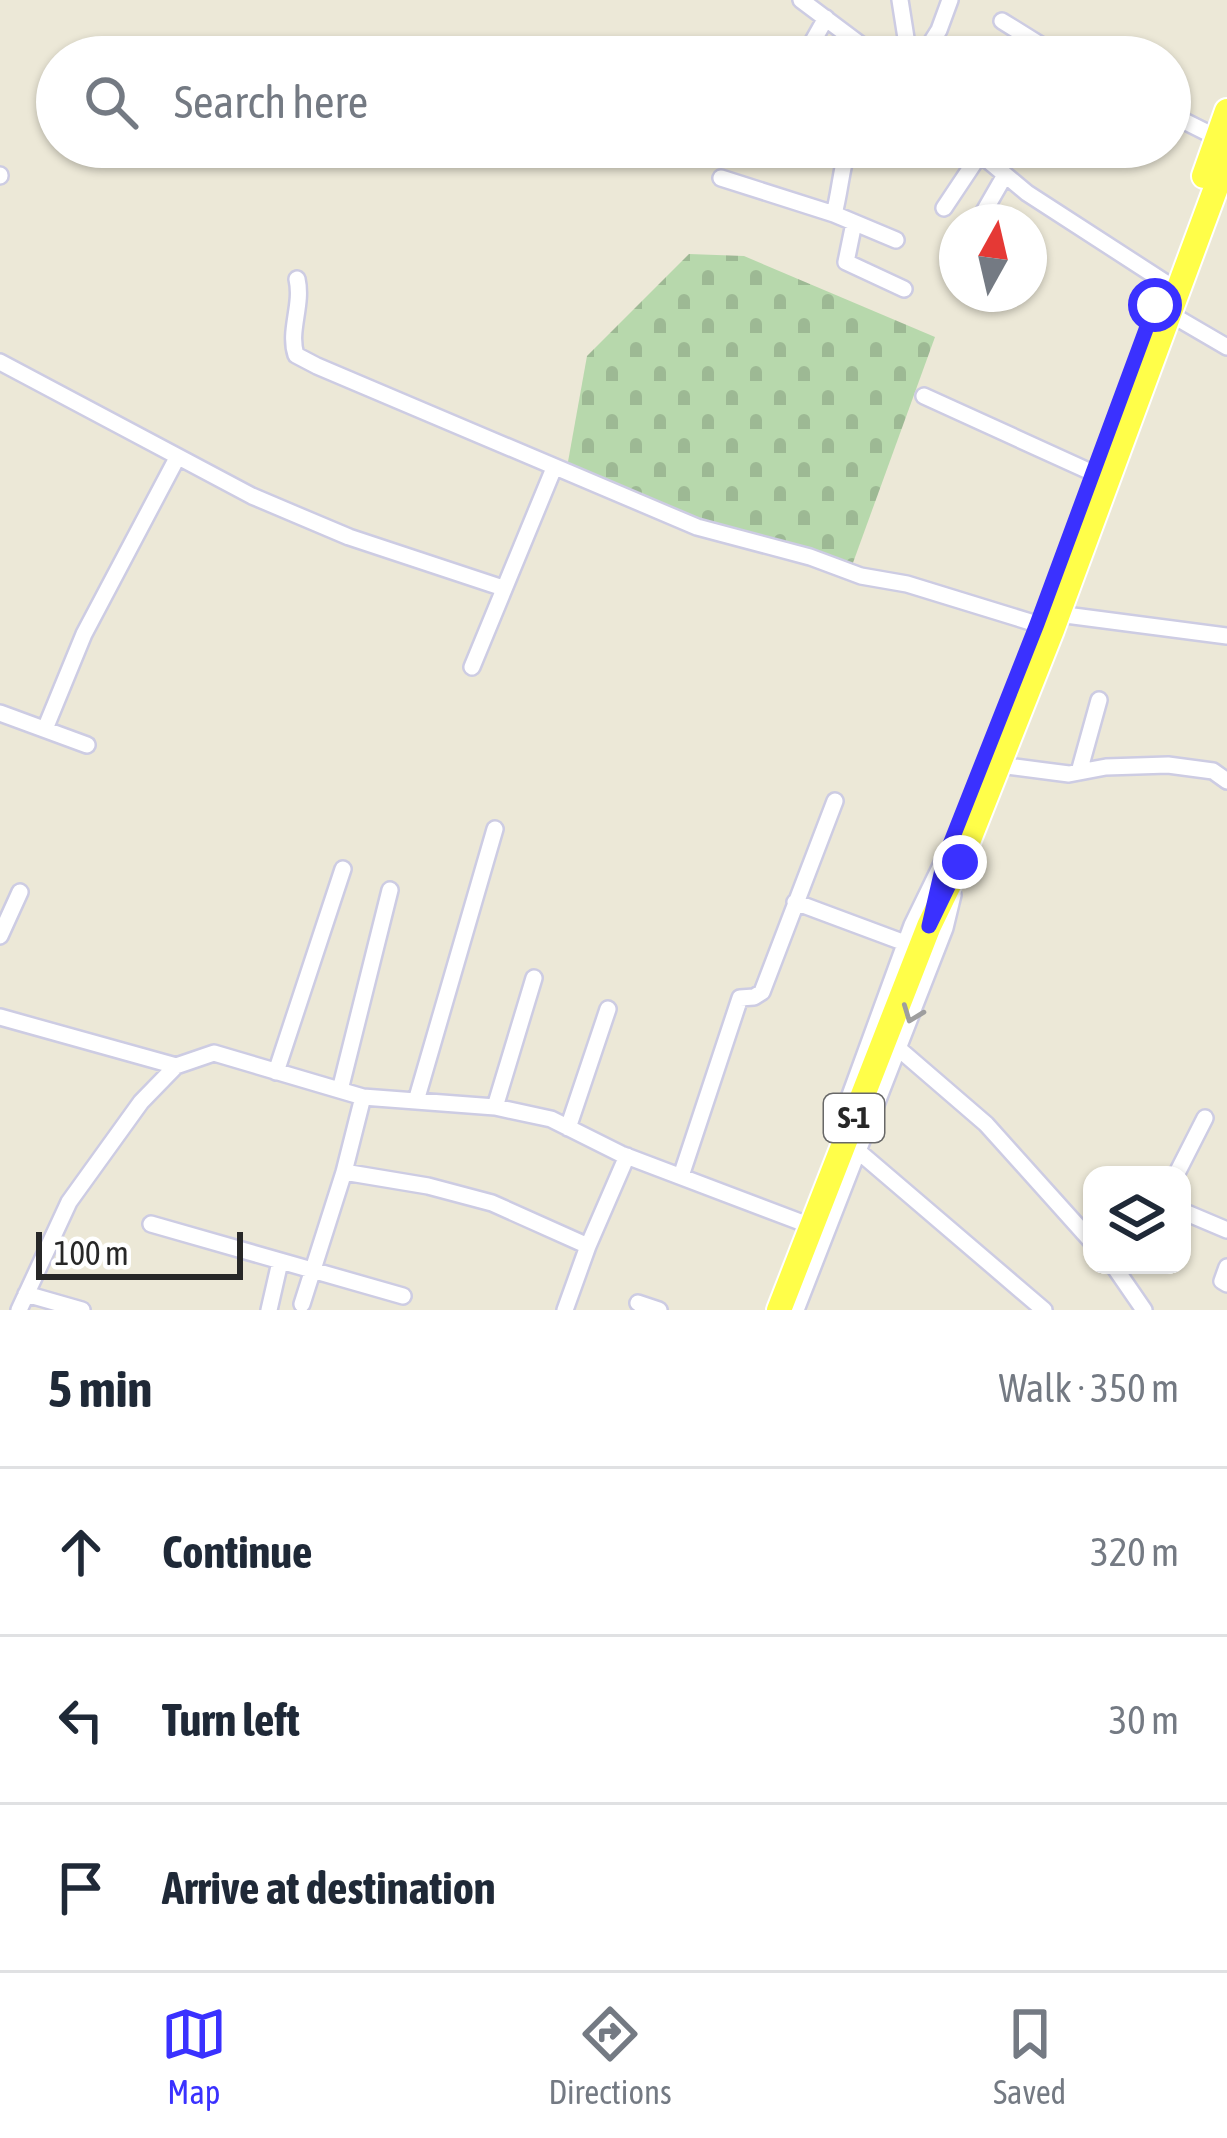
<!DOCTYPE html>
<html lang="en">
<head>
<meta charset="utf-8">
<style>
  body { margin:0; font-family:"Asap Condensed",sans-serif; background:#f2f2f3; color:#1f2937 }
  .controls { position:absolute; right:36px; bottom:36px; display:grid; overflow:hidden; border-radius:24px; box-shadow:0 3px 9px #0004 }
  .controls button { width:108px; height:108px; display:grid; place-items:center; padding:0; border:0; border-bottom:3px solid #e0e1e3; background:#fff; color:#1f2937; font:60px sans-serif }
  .compass { position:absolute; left:939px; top:204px; width:108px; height:108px; border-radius:50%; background:#fff; box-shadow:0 3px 9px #0004; rotate:8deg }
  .scale { position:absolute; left:36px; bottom:30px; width:207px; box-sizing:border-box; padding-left:12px; border:6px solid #272727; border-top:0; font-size:33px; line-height:42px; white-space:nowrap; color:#272727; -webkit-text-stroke:9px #fff; paint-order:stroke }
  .stop { position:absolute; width:36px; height:36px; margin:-27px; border:9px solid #3a31ff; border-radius:50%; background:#fff }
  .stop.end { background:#3a31ff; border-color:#fff; box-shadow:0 3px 12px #0008 }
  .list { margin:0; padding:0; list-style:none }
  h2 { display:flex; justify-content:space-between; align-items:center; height:156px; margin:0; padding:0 48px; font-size:51px }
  h2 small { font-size:39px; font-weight:400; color:#747a83 }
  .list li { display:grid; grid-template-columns:78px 1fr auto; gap:36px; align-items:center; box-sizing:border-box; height:168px; padding:0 48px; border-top:3px solid #e0e1e3 }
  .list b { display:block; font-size:45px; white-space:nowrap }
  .list em { font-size:39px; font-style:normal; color:#747a83 }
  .icon { flex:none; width:66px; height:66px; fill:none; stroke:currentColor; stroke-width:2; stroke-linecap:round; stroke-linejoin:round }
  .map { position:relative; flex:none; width:1227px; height:1310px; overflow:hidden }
  .search { position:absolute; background:#fff; box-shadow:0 3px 9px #0004; left:36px; right:36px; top:36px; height:132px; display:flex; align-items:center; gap:30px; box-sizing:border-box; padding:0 42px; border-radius:66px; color:#747a83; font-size:45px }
  .sheet { height:660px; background:#fff }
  nav { display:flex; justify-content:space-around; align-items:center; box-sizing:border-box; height:168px; border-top:3px solid #e0e1e3; background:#fff; font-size:33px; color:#747a83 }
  nav a { display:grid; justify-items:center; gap:6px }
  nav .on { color:#3a31ff }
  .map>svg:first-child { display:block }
  .cemetery { fill:url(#cemetery-stones) }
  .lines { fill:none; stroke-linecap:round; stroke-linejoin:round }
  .minor-casing { stroke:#cdcce3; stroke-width:20 }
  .primary-casing { stroke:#fff; stroke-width:28 }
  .minor { stroke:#fff; stroke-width:15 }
  .primary { stroke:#fffe49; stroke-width:24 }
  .oneway { stroke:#9e9e9e }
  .route { stroke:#3a31ff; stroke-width:15 }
  .labels { text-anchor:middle; stroke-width:10; stroke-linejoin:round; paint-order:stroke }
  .shield { fill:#fff; stroke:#686868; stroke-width:3 }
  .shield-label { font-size:30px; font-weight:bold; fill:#272727 }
</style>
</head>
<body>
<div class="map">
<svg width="1227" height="1310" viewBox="0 0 1227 1310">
  <defs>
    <pattern id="cemetery-stones" width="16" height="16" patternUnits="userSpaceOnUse" patternTransform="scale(3)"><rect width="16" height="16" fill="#b7d8ac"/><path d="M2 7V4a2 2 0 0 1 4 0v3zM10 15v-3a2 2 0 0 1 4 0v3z" fill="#9db994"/></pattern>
  </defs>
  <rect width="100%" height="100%" fill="#ece8d7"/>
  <path class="cemetery" d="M689,254L744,256L935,337L850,571L566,473L587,356Z"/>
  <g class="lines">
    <g class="minor-casing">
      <path id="minor" d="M801,0L877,57
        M900,0L909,57
        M1002,21L1060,57
        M804,57L826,18
        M922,57L939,30L950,0
        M1170,114L1224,141
        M972,147L1027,193L1166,283
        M0,176V175
        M721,178L834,214L896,240
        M944,208L980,154
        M834,214C840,191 841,170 848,147
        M978,222L1005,175
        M854,223L846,262L904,289
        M297,279C303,305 288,331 296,355L317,366L697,527L810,557L861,576L907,584L1037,624
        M1155,305L1227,347
        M0,362L252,496L349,537L503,588
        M924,396L1093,473
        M1058,614L1227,636
        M472,667L554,468
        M0,713L87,745
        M45,729L84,634L177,458
        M999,765L1069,774L1106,767L1168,765L1213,771L1227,781
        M1079,772L1099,700
        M795,902L905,943
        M0,936L20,892
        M0,1017L176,1066L214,1053L363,1097L495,1107L551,1119L621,1154L803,1223
        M899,1049L986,1124L1092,1242
        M276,1072L343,869
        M340,1090L390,890
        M416,1101L495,829
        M495,1107L534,978
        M568,1128L608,1009
        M838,1128L912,925L945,857
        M858,1151L1044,1310
        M344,1172L428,1186L492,1203L588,1246
        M1176,1175L1205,1118
        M681,1176L740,998L754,997L762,992L835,801
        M1182,1211L1227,1230
        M151,1224L403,1296
        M1113,1265L1144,1310
        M1227,1267L1222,1281L1227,1284
        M26,1294L82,1310
        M638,1303L659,1310
        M302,1304L344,1172L363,1097
        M19,1310L69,1202L141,1102L176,1066
        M269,1310L280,1262
        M565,1310L588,1246L627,1156
        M796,1310L945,928L953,895"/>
    </g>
    <g class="primary-casing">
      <path id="primary" d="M1204,176L1227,111
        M779,1310L929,926L960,862L1052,630L1227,158"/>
    </g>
    <use href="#minor" class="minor"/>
    <use href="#primary" class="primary"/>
  </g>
  <defs><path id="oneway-chevron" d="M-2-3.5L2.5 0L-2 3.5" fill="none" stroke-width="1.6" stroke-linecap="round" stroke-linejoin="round" transform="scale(3)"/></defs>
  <use class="oneway" href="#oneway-chevron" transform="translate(912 1014) rotate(111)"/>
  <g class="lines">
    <path class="route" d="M960,862L929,926L945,857L1037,624L1155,305"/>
  </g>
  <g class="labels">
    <rect class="shield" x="824" y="1094" width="60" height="48" rx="9"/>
    <g class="shield-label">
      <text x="854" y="1128">S-1</text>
    </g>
  </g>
</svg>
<div class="controls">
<button><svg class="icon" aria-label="layers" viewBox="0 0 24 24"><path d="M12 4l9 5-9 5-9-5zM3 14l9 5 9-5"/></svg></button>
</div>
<svg class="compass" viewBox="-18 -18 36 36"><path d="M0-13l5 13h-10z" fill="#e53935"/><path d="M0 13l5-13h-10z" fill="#747a83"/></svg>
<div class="scale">100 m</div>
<div class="stop" style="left:1155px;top:305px"></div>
<div class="stop end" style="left:960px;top:862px"></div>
<div class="search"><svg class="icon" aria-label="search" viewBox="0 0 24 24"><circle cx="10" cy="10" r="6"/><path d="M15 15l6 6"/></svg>Search here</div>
</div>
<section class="sheet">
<h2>5 min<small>Walk · 350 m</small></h2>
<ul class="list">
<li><svg class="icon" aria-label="ahead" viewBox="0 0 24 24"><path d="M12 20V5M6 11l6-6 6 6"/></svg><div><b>Continue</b></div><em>320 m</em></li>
<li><svg class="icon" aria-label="left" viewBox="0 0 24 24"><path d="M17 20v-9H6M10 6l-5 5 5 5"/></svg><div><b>Turn left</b></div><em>30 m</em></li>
<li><svg class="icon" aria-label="arrive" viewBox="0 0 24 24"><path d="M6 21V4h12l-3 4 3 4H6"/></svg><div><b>Arrive at destination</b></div></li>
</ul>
</section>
<nav>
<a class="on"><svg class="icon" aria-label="map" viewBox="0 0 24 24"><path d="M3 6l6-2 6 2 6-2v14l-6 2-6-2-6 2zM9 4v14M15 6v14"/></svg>Map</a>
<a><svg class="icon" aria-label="directions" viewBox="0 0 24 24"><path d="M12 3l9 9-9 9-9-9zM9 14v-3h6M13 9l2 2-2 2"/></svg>Directions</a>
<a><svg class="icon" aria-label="saved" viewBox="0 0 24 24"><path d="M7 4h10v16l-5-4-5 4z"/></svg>Saved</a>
</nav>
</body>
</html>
